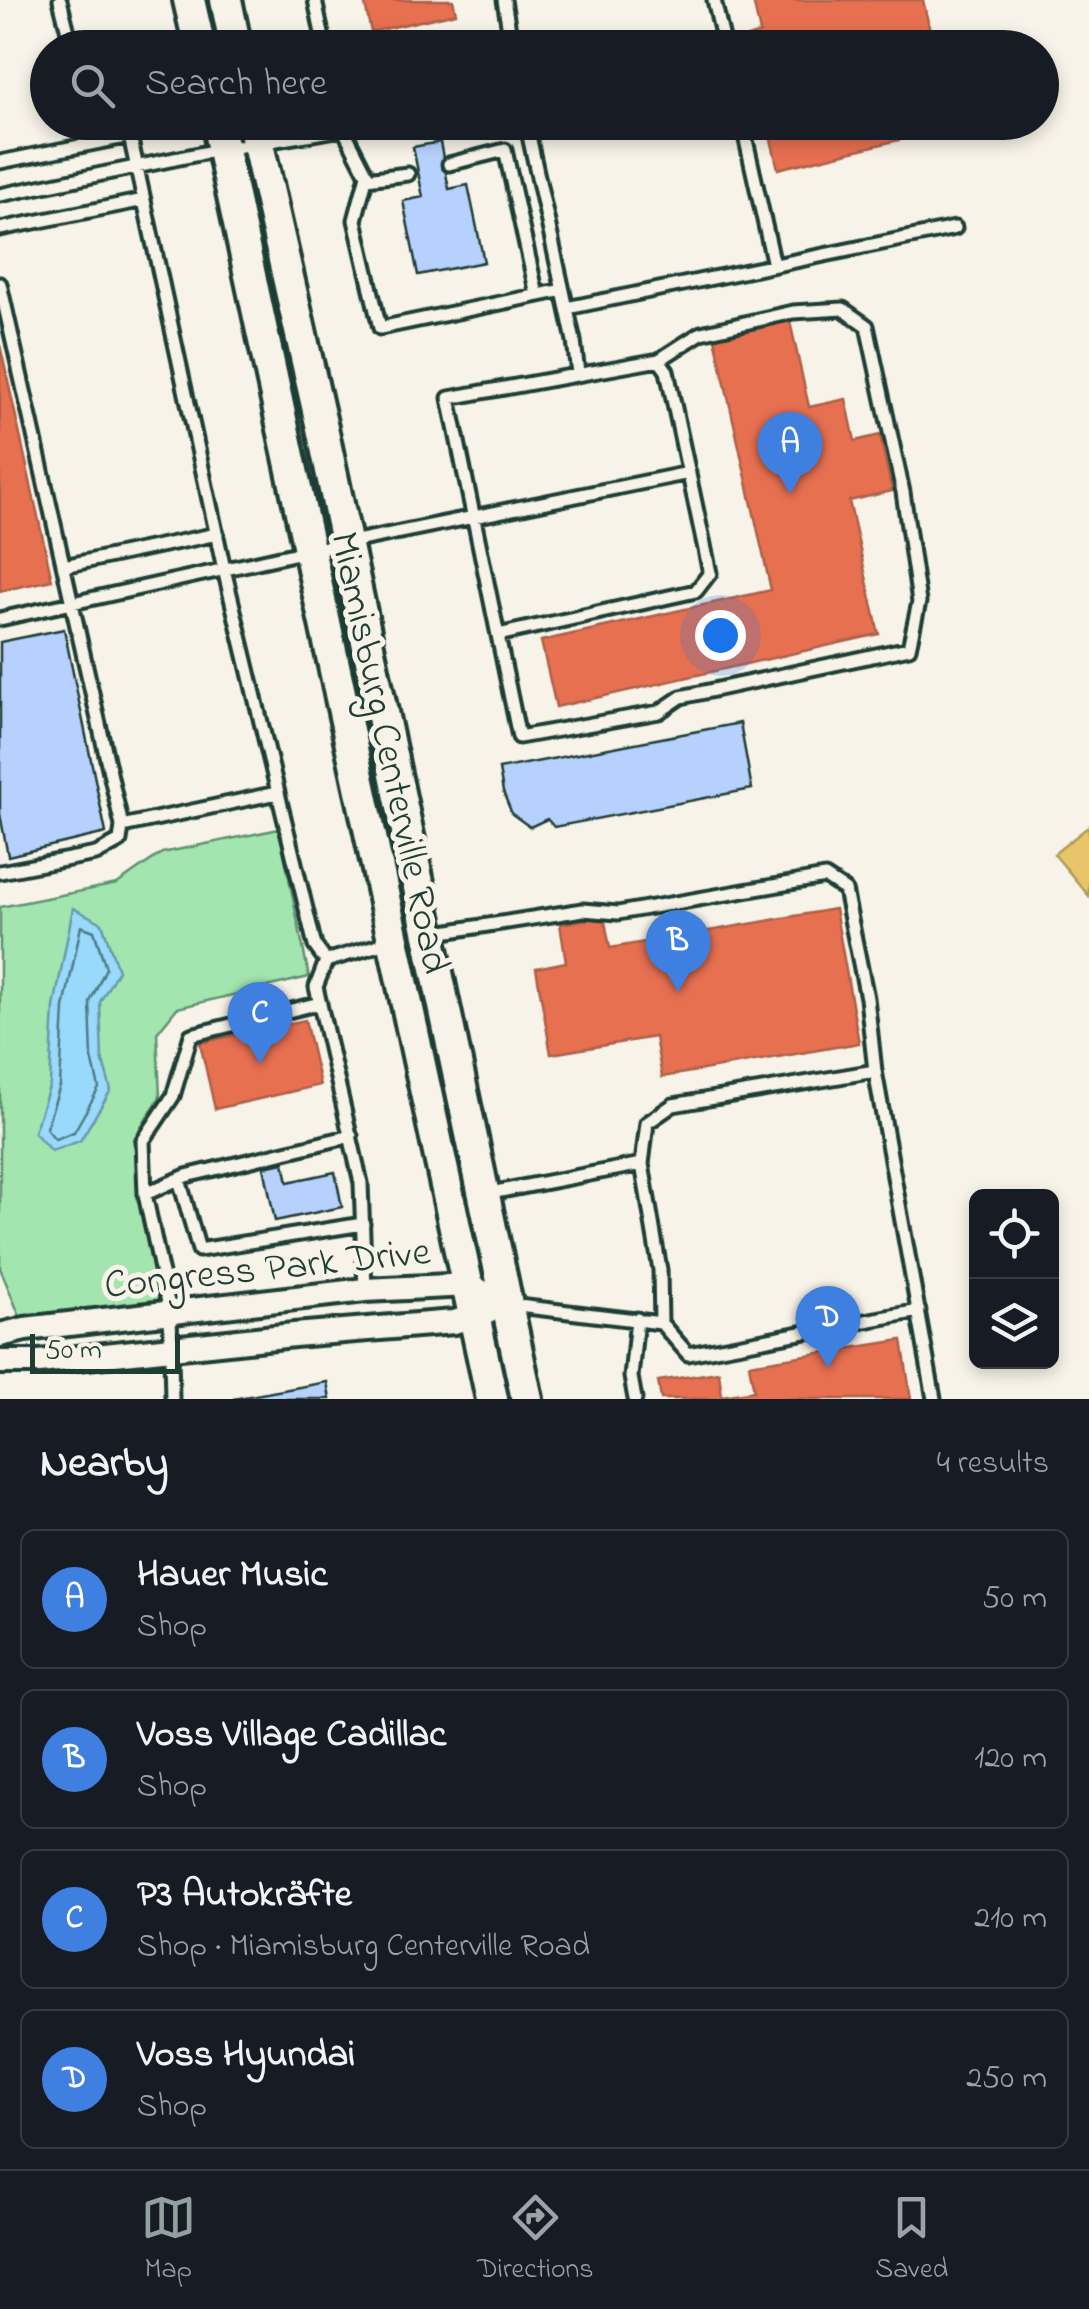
<!DOCTYPE html>
<html lang="en">
<head>
<meta charset="utf-8">
<style>
  body { margin:0; font-family:"Indie Flower",sans-serif; background:#242831; color:#f1f3f6 }
  .controls { position:absolute; right:30px; bottom:30px; display:grid; overflow:hidden; border-radius:15px; box-shadow:0 5px 15px #0003 }
  .controls button { width:90px; height:90px; display:grid; place-items:center; padding:0; border:0; border-bottom:2px solid #363941; background:#171b24; color:#f1f3f6; font:50px sans-serif }
  .scale { position:absolute; left:30px; bottom:25px; width:150px; box-sizing:border-box; padding-left:10px; border:5px solid #1f3d34; border-top:0; font-size:28px; line-height:35px; white-space:nowrap; color:#1f3d34; -webkit-text-stroke:8px #f7f3e8; paint-order:stroke }
  .you { position:absolute; left:720px; top:635px; width:35px; height:35px; margin:-25px; border:8px solid #fff; border-radius:50%; background:#1a73e8; box-shadow:0 0 0 15px #1a73e833 }
  .badge { display:grid; place-items:center; width:65px; height:65px; border-radius:50%; background:#92a19f; color:#fff; font-size:32px; font-weight:700 }
  .pin { position:absolute; translate:-50% -82px; filter:drop-shadow(0 2px 5px #0008) }
  .pin::after { content:''; position:absolute; top:52px; width:35px; height:30px; background:inherit; clip-path:polygon(0 0,100% 0,50% 100%) }
  .list { margin:0; padding:0; list-style:none }
  h2 { display:flex; justify-content:space-between; align-items:center; height:130px; margin:0; padding:0 40px; font-size:42px }
  h2 small { font-size:32px; font-weight:400; color:#9ea1a6 }
  .list li { display:grid; grid-template-columns:65px 1fr auto; gap:30px; align-items:center; box-sizing:border-box; height:140px; margin:0 20px 20px; padding:0 20px; border:2px solid #363941; border-radius:15px }
  .list b { display:block; font-size:38px; white-space:nowrap }
  .list p { margin:0; font-size:32px; white-space:nowrap; color:#9ea1a6 }
  .list em { font-size:32px; font-style:normal; color:#9ea1a6 }
  .icon { flex:none; width:55px; height:55px; fill:none; stroke:currentColor; stroke-width:2; stroke-linecap:round; stroke-linejoin:round }
  .map { position:relative; flex:none; width:1089px; height:1399px; overflow:hidden }
  .search { position:absolute; background:#171b24; box-shadow:0 5px 15px #0003; left:30px; right:30px; top:30px; height:110px; display:flex; align-items:center; gap:25px; box-sizing:border-box; padding:0 35px; border-radius:55px; color:#9ea1a6; font-size:38px }
  .sheet { height:770px; background:#171b24 }
  nav { display:flex; justify-content:space-around; align-items:center; box-sizing:border-box; height:140px; border-top:2px solid #363941; background:#171b24; font-size:28px; color:#9ea1a6 }
  nav a { display:grid; justify-items:center; gap:5px }
  nav .on { color:#92a19f }
  .map>svg:first-child { display:block }
  .green { fill:#a3e5af; stroke:#619172; stroke-width:2.5 }
  .water { fill:#99d9fb; stroke:#689bab; stroke-width:2.5 }
  .homes { fill:#e9c46a; stroke:#ac9c5a; stroke-width:2.5 }
  .shops { fill:#e76f51; stroke:#ab6048; stroke-width:2.5 }
  .lines { fill:none; stroke-linecap:round; stroke-linejoin:round }
  .shore { stroke:#507b84; stroke-width:2.5 }
  .building { fill:#b7d1ff; stroke:#1f3d34; stroke-width:2.5 }
  .service-casing { stroke:#1f3d34; stroke-width:19 }
  .minor-casing { stroke:#1f3d34; stroke-width:30 }
  .secondary-casing { stroke:#1f3d34; stroke-width:38 }
  .service { stroke:#f7f3e8; stroke-width:11 }
  .minor { stroke:#f7f3e8; stroke-width:22 }
  .secondary { stroke:#f7f3e8; stroke-width:30 }
  .labels { text-anchor:middle; stroke-width:10; stroke-linejoin:round; paint-order:stroke }
  .street-label { font-size:40px; fill:#1f3d34; stroke:#f7f3e8 }
</style>
</head>
<body>
<div class="map">
<svg width="1089" height="1399" viewBox="0 0 1089 1399">
  <rect width="100%" height="100%" fill="#f7f3e8"/>
  <filter id="ink" filterUnits="userSpaceOnUse"><feTurbulence type="fractalNoise" baseFrequency=".01" numOctaves="2"/><feDisplacementMap in="SourceGraphic" scale="20" xChannelSelector="R" yChannelSelector="G"/><feConvolveMatrix kernelMatrix="1 2 1 2 8 2 1 2 1" color-interpolation-filters="sRGB"/></filter>
  <g filter="url(#ink)">
    <path class="green" d="M279,829L309,977L177,1008L157,1033L160,1097L133,1140L170,1312L25,1329L0,1268V907L117,884L162,853Z"/>
    <path class="water" d="M73,908L102,923L118,970L100,1002L102,1058L111,1090L80,1141L51,1151L34,1132L50,1084L54,1007Z"/>
    <path class="homes" d="M1089,826V896L1054,854Z"/>
    <path class="shops" d="M364,0H453L456,13L371,32Z
      M753,0H923L934,48H749L747,37L760,33Z
      M767,122H952L953,127L778,169Z
      M789,317L809,407L846,399L855,441L880,435L892,491L849,501L879,634L556,707L541,641L771,590L714,334Z
      M0,345L52,580L0,591Z
      M835,909L859,1043L662,1077L655,1037L551,1054L536,968L566,962L560,924L604,916L610,948Z
      M305,1020L320,1085L215,1109L200,1043Z
      M902,1340L911,1399H661L658,1381L719,1372L722,1396L754,1391L749,1364Z"/>
    <g class="lines">
      <path class="shore" d="M81,926L94,931L106,968L90,1002L92,1058L99,1088L74,1132L55,1139L46,1128L60,1086L64,1008Z"/>
    </g>
    <path class="building" d="M440,142L449,189L468,185L484,262L418,275L403,201L423,197L413,147Z
      M64,629L106,833L8,856L0,814V642Z
      M740,723L752,789L554,827L547,819L530,827L512,814L503,792L499,769Z
      M284,1163L288,1182L335,1172L342,1207L275,1221L264,1167Z
      M327,1382L330,1399H233Z"/>
    <g class="lines">
      <g class="service-casing">
        <path id="service" d="M60,0L70,40L101,48
          M315,0L325,48
          M504,0L512,48
          M714,0L725,48
          M127,122L224,569L315,946L326,961
          M340,122L367,175L355,220L380,328L563,290
          M526,122L574,341L578,373
          M742,122L774,265
          M0,162L130,136
          M449,164L505,150L537,295
          M366,179L408,174
          M0,195L223,149L384,122
          M0,229L144,200
          M0,284L122,826L120,841L96,854L0,872
          M567,308L955,228
          M64,566L217,534
          M0,619L307,551L689,473
          M498,635L696,591L710,573L667,371L659,360L449,398L519,737L659,712L681,697L909,648L919,602L903,492L867,326L843,309L793,312L701,333L659,360
          M122,826L277,793
          M431,934L583,910L618,913L825,877L845,890L867,998L875,1071L934,1399
          M642,1164L660,1270L661,1323
          M179,1179L199,1250L363,1224
          M145,1194L186,1176L351,1136
          M485,1194L642,1164L647,1123L673,1105L875,1071
          M365,1290L361,1183L316,987L326,961L392,941
          M510,1305L661,1323L688,1354L919,1311
          M172,1399L170,1312L145,1194L143,1141L173,1096L191,1035L320,1003
          M635,1399L631,1377L637,1319"/>
      </g>
      <g class="minor-casing">
        <path id="minor" d="M0,1335L25,1329L365,1290L469,1285L506,1304
          M0,1362H39L294,1335L454,1322L488,1312"/>
      </g>
      <g class="secondary-casing">
        <path id="secondary" d="M189,0L200,48
          M226,0L236,48
          M217,122L492,1399
          M253,122L322,428L527,1399"/>
      </g>
      <use href="#service" class="service"/>
      <use href="#minor" class="minor"/>
      <use href="#secondary" class="secondary"/>
    </g>
  </g>
  <g class="labels">
    <g class="street-label">
      <text transform="translate(392 752) rotate(78)" y="14">Miamisburg Centerville Road</text>
      <text transform="translate(267 1266) rotate(-6)" y="14">Congress Park Drive</text>
    </g>
  </g>
</svg>
<div class="controls">
<button><svg class="icon" aria-label="locate" viewBox="0 0 24 24"><circle cx="12" cy="12" r="6"/><path d="M12 2v4M12 18v4M2 12h4M18 12h4"/></svg></button>
<button><svg class="icon" aria-label="layers" viewBox="0 0 24 24"><path d="M12 4l9 5-9 5-9-5zM3 14l9 5 9-5"/></svg></button>
</div>
<div class="scale">50 m</div>
<div class="you"></div>
<div class="pin badge" style="left:790px;top:494px;background:#3f7fe0">A</div>
<div class="pin badge" style="left:678px;top:992px;background:#3f7fe0">B</div>
<div class="pin badge" style="left:260px;top:1064px;background:#3f7fe0">C</div>
<div class="pin badge" style="left:828px;top:1368px;background:#3f7fe0">D</div>
<div class="search"><svg class="icon" aria-label="search" viewBox="0 0 24 24"><circle cx="10" cy="10" r="6"/><path d="M15 15l6 6"/></svg>Search here</div>
</div>
<section class="sheet">
<h2>Nearby<small>4 results</small></h2>
<ul class="list">
<li><span class="badge" style="background:#3f7fe0">A</span><div><b>Hauer Music</b><p>Shop</p></div><em>50 m</em></li>
<li><span class="badge" style="background:#3f7fe0">B</span><div><b>Voss Village Cadillac</b><p>Shop</p></div><em>120 m</em></li>
<li><span class="badge" style="background:#3f7fe0">C</span><div><b>P3 Autokräfte</b><p>Shop · Miamisburg Centerville Road</p></div><em>210 m</em></li>
<li><span class="badge" style="background:#3f7fe0">D</span><div><b>Voss Hyundai</b><p>Shop</p></div><em>250 m</em></li>
</ul>
</section>
<nav>
<a class="on"><svg class="icon" aria-label="map" viewBox="0 0 24 24"><path d="M3 6l6-2 6 2 6-2v14l-6 2-6-2-6 2zM9 4v14M15 6v14"/></svg>Map</a>
<a><svg class="icon" aria-label="directions" viewBox="0 0 24 24"><path d="M12 3l9 9-9 9-9-9zM9 14v-3h6M13 9l2 2-2 2"/></svg>Directions</a>
<a><svg class="icon" aria-label="saved" viewBox="0 0 24 24"><path d="M7 4h10v16l-5-4-5 4z"/></svg>Saved</a>
</nav>
</body>
</html>
